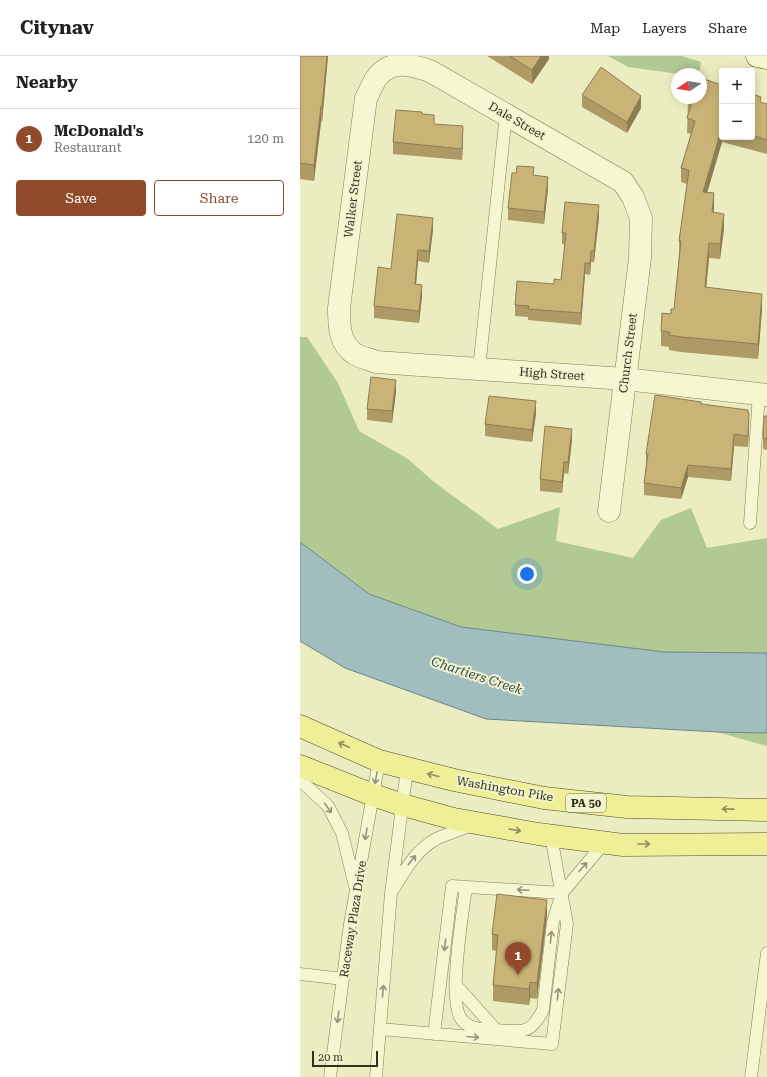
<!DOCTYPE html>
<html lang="en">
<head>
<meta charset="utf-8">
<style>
  body { margin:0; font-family:"Roboto Serif",serif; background:#f2f2f2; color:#202124 }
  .controls { position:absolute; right:12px; top:12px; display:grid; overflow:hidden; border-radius:4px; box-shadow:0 2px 10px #0003 }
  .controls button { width:36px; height:36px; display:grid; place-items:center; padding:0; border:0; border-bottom:1px solid #e0e0e0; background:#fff; color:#202124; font:20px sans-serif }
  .compass { position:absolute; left:371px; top:12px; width:36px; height:36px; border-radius:50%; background:#fff; box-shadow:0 2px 10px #0003; rotate:258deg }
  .scale { position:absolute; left:12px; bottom:10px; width:66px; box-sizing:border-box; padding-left:4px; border:2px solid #332f1c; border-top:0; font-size:11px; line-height:14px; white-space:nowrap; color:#332f1c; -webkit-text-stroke:3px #f2f4ce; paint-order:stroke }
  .you { position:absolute; left:227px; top:518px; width:14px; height:14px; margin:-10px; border:3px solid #fff; border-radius:50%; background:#1a73e8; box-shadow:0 0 0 6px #1a73e833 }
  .badge { display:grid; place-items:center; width:26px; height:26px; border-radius:50%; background:#904b2a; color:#fff; font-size:13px; font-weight:700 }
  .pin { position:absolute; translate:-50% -33px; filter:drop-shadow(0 1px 2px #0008) }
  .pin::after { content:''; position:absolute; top:21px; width:14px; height:12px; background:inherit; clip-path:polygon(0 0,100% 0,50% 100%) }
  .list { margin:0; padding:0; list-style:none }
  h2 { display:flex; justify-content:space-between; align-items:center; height:52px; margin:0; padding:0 16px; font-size:17px }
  h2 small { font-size:13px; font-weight:400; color:#757577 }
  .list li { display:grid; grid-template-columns:26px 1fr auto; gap:12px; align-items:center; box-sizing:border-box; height:60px; padding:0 16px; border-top:1px solid #e0e0e0 }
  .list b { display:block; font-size:15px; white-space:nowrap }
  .list p { margin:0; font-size:13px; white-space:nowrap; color:#757577 }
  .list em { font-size:13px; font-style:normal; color:#757577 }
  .actions { display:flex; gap:8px; padding:12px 16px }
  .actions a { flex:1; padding:9px 0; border:1px solid #904b2a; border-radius:4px; text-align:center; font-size:14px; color:#904b2a }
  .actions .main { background:#904b2a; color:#fff }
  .map { position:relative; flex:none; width:467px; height:1021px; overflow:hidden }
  header { display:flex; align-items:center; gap:24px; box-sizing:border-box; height:56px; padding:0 20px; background:#fff; border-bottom:1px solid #e0e0e0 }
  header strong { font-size:19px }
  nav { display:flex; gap:22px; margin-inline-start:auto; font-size:14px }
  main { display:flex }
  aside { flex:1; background:#fff }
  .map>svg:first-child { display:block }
  .green { fill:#b1c993 }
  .water { fill:#a2bdbe; stroke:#6a888b }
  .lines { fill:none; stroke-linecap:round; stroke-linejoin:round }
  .lane-casing { stroke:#847d58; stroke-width:13 }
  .street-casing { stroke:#847d58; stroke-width:23 }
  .secondary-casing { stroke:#655e3b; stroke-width:23 }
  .primary-casing { stroke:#51492c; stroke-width:23 }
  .lane { stroke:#f6f7d1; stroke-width:12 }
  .street { stroke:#f6f7d1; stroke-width:22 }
  .secondary { stroke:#f6f7d1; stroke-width:22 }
  .primary { stroke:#eeef97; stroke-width:22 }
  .wall { fill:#ad9a65 }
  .shaded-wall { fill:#8d7d53 }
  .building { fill:#c9b376; stroke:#8d7d53 }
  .oneway { stroke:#908f5a }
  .oneway2 { stroke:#949376 }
  .labels { text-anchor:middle; stroke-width:4; stroke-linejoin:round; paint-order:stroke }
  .shield { fill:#f2f4ce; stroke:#6c6a51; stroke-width:1 }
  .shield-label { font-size:11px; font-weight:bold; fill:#332f1c }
  .street-label { font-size:12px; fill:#332f1c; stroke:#f2f4ce }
  .water-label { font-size:13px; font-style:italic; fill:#2c4953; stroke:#f2f4ce }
</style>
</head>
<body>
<header>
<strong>Citynav</strong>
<nav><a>Map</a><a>Layers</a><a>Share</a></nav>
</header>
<main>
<aside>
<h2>Nearby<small></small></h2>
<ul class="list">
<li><span class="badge">1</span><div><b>McDonald's</b><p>Restaurant</p></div><em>120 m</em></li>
</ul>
<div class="actions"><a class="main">Save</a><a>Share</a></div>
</aside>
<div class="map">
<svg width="467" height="1021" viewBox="0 0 467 1021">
  <rect width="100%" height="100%" fill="#ebecbf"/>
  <path class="green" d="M308,0H382L401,6L399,18H379L328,11Z
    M0,281H7L38,327L59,375L108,403L134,426L198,473L260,451L256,485L333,502L361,464L391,452L407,492L467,482V597L364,596L161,571L69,538L0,486Z
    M417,676L467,677V690Z"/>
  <path class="water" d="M0,486L69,538L161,571L364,596L467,597V677L417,676L186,663L45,612L0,585Z"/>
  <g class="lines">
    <g class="lane-casing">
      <path id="lane" d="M179,313L206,58
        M450,467L459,338
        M0,724L28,750L42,777L55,830
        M166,831C163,855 147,948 162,964C170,974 185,973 196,974
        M94,832C105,814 116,794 136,783C147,778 160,774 171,769
        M0,918L43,923
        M155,928L196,974C222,976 230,979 243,954L253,866L262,837L305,786
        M80,973L252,988L267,868L251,780
        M134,978L152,830L262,837
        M30,1021L50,868L79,705
        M76,1021L91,837L107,713
        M451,1021L467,897"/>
    </g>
    <g class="street-casing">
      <path id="street" d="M309,455L340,202L341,162L333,141L323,126L130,15C111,9 93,3 78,20C73,26 70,35 66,42L39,252C39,269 39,288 55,298C61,302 70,303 76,306L325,323L467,339"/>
    </g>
    <g class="secondary-casing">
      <path id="secondary" d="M457,0L467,2"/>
    </g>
    <g class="primary-casing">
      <path id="primary" d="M0,670L79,705L154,724L244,742L327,751L467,754
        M0,710L73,739L103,749L154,763L238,778L323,789L467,788"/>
    </g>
    <use href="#lane" class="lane"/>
    <use href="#street" class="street"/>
    <use href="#secondary" class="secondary"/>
    <use href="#primary" class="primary"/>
  </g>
  <path class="wall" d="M0,0H28L22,66H21L14,125L0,123Z
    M187,0H249V3L232,28Z
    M452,38L461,47L467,48V98L422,86L407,136L414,152L413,157L424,173L420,203L409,202L406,231L462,253L458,303L381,296L369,294V291L361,290V275L374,253L379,199V185L387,128L381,126V112L391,78L387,77L388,45L389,42L422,81H452Z
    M282,39L341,52L327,77L282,51Z
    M122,58L134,68L163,82L162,104L93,98V86Z
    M234,119L248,133L244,168L208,164V152Z
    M299,161L294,206H291L290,219L285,218L281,269L228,264V261L215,260V249L261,224L265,189L262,188V177Z
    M133,173L129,207L118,205L116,228L122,240L119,267L74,262V250L91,213Z
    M96,336L92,367L67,364V353Z
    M401,348L448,357L449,369L448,391L434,390L431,425L388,421L381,443L344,439V427L346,409V398Z
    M236,357L232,386L185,380V368Z
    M467,360V394L463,393V382Z
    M272,384L268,418L264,417L262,437L240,435V423Z
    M247,860L237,943L230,942L229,949L193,945V929L197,895L192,894V878Z"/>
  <path class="shaded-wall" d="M27,0H28L22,66V50Z
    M241,0H249V3L232,28V14Z
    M341,40V52L327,77V66Z
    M21,50V66L14,125V109Z
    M163,70V82L162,104V93Z
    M422,71V86L403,151V136Z
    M248,121V133L244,168V156Z
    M414,137V152L412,171V156Z
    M299,149V161L294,206V195Z
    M424,158V173L420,203V188Z
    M133,162V173L129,207V195Z
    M409,187V202L405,246V231Z
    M118,194V205L115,240V228Z
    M291,195V206L290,219V207Z
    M285,207V218L281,269V257Z
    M122,229V240L119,267V255Z
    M462,238V253L458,303V288Z
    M96,324V336L92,367V355Z
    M236,345V357L232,386V374Z
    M449,357V369L448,391V380Z
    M272,373V384L268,418V406Z
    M434,378V390L431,425V413Z
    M264,406V417L262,437V426Z
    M388,409V421L381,443V432Z
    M247,844V860L237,943V927Z
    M230,926V942L229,949V933Z"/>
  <path class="building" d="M0,0H27L22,50H21L14,109L0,107Z
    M210,0H241L232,14Z
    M301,11L341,40L327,66L282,39Z
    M401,22L422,29V71L403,136L414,137L412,156L424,158L420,188L409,187L405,231L462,238L458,288L381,281L369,279L370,276L361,275L362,257L371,258V253H374L381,185H379L389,114L381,112L395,65L387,62L392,46L388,45L389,42H401Z
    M452,38L461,41L460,46L467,48V84L452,79Z
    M96,54L122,56V58L134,59V68L163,70L162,93L93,86Z
    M217,110L234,111L233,119L248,121L244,156L208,152L212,117H216Z
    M265,146L299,149L294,195H291L290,207H285L281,257L228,253L229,250L215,249L217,225L254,228V223L261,224L266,177H262Z
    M97,158L133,162L129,195L118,194L115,228L122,229L119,255L74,250L78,211L91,213Z
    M71,321L96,324L92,355L67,353Z
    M355,339L401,346V348L448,354V357H449L448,380L434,378L431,413L388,409L381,432L344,427L348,398H346Z
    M189,340L236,345L232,374L185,368Z
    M464,360H467V383L463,382Z
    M245,370L272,373L268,406H264L262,426L240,423Z
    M197,838L247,844L237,927L230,926L229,933L193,929L198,879L192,878Z"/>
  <defs><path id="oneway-shaft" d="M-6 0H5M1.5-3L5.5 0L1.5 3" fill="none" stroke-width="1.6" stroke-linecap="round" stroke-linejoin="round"/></defs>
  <g class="oneway">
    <use href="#oneway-shaft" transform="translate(44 689) rotate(-156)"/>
    <use href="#oneway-shaft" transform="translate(133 719) rotate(-166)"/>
    <use href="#oneway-shaft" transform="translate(428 753) rotate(-179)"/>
    <use href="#oneway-shaft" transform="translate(215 774) rotate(10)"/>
    <use href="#oneway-shaft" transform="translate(344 788)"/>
  </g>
  <g class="oneway2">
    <use href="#oneway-shaft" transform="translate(76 722) rotate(100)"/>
    <use href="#oneway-shaft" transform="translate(28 752) rotate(54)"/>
    <use href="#oneway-shaft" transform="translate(66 778) rotate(100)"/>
    <use href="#oneway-shaft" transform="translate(112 804) rotate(-51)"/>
    <use href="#oneway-shaft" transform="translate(283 811) rotate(-49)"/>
    <use href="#oneway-shaft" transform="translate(223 834) rotate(-177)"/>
    <use href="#oneway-shaft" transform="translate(251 881) rotate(-84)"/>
    <use href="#oneway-shaft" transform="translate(145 889) rotate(97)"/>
    <use href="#oneway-shaft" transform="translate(83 935) rotate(-85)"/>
    <use href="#oneway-shaft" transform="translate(258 938) rotate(-83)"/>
    <use href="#oneway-shaft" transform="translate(38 961) rotate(98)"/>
    <use href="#oneway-shaft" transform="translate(173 981) rotate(5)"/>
  </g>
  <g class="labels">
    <rect class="shield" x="266" y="738" width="40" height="18" rx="3"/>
    <g class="shield-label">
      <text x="286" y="751">PA 50</text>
    </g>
    <g class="street-label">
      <text transform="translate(217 65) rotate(30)" y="4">Dale Street</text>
      <text transform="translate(53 143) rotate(-83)" y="4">Walker Street</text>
      <text transform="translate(328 297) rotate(-83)" y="4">Church Street</text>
      <text transform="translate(252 318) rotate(4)" y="4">High Street</text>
      <text transform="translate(205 733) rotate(10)" y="4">Washington Pike</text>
      <text transform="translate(53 863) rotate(-81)" y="4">Raceway Plaza Drive</text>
    </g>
    <g class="water-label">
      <text transform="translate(177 619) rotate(18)" y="5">Chartiers Creek</text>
    </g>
  </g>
</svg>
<div class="controls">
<button>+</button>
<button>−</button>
</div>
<svg class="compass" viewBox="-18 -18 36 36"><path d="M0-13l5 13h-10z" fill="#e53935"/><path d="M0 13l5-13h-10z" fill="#757577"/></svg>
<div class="scale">20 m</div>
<div class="you"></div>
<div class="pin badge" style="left:218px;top:919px">1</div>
</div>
</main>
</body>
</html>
